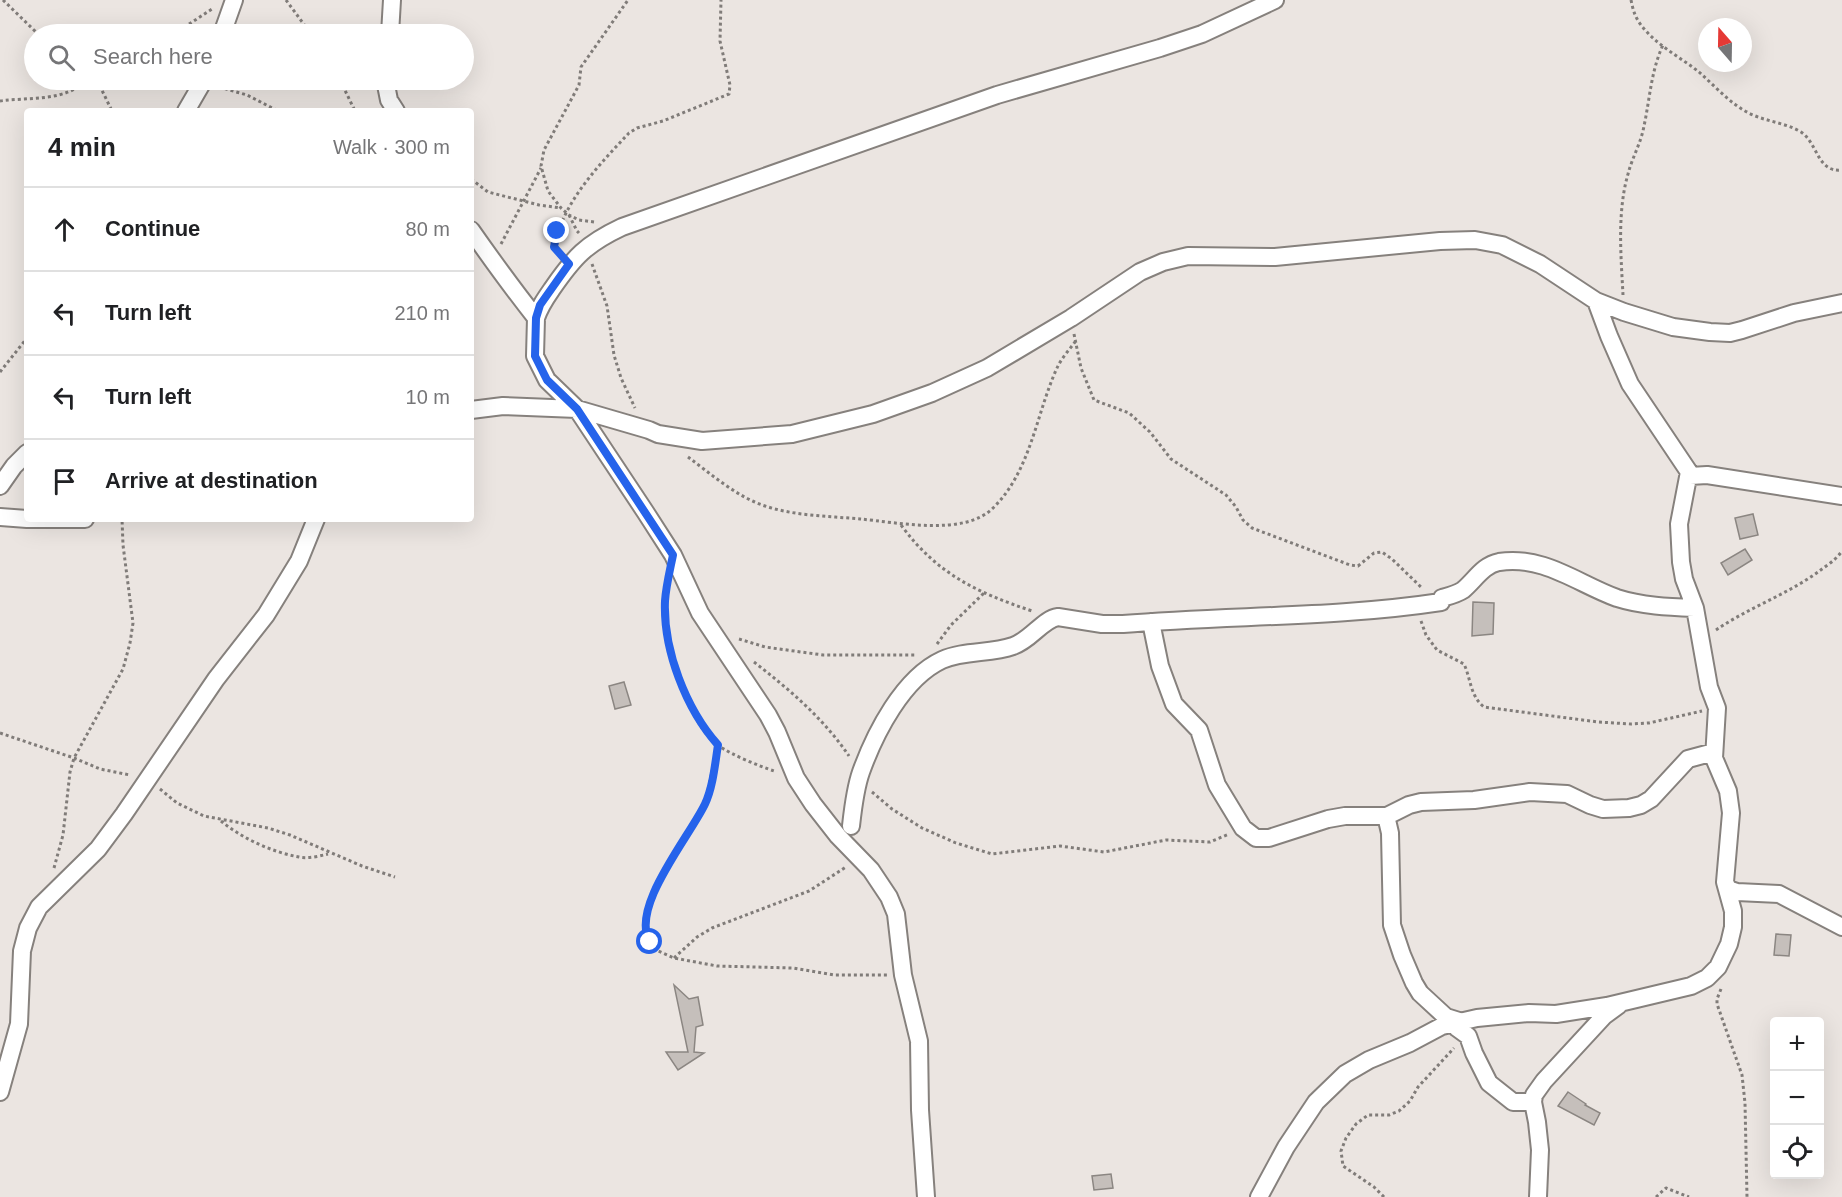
<!DOCTYPE html>
<html lang="en">
<head>
<meta charset="utf-8">
<style>
  body { margin:0; font-family:Arial,sans-serif; background:#f2f2f2; color:#202124 }
  .controls { position:absolute; right:18px; bottom:18px; display:grid; overflow:hidden; border-radius:6px; box-shadow:0 6px 24px #0002 }
  .controls button { width:54px; height:54px; display:grid; place-items:center; padding:0; border:0; border-bottom:2px solid #e0e0e0; background:#fff; color:#202124; font:30px sans-serif }
  .compass { position:absolute; left:1698px; top:18px; width:54px; height:54px; border-radius:50%; background:#fff; box-shadow:0 6px 24px #0002; rotate:340deg }
  .stop { position:absolute; width:18px; height:18px; margin:-14px; border:4px solid #2563eb; border-radius:50%; background:#fff }
  .stop.end { background:#2563eb; border-color:#fff; box-shadow:0 2px 6px #0008 }
  .list { margin:0; padding:0; list-style:none }
  h2 { display:flex; justify-content:space-between; align-items:center; height:78px; margin:0; padding:0 24px; font-size:26px }
  h2 small { font-size:20px; font-weight:400; color:#757577 }
  .list li { display:grid; grid-template-columns:39px 1fr auto; gap:18px; align-items:center; box-sizing:border-box; height:84px; padding:0 24px; border-top:2px solid #e0e0e0 }
  .list b { display:block; font-size:22px; white-space:nowrap }
  .list em { font-size:20px; font-style:normal; color:#757577 }
  .icon { flex:none; width:33px; height:33px; fill:none; stroke:currentColor; stroke-width:2; stroke-linecap:round; stroke-linejoin:round }
  .map { position:relative; flex:none; width:1842px; height:1197px; overflow:hidden }
  .search { position:absolute; background:#fff; box-shadow:0 6px 24px #0002; left:24px; top:24px; width:450px; height:66px; display:flex; align-items:center; gap:15px; box-sizing:border-box; padding:0 21px; border-radius:33px; color:#757577; font-size:22px }
  .panel { position:absolute; background:#fff; box-shadow:0 6px 24px #0002; left:24px; top:108px; width:450px; height:414px; border-radius:6px }
  .map>svg:first-child { display:block }
  .building { fill:#c5bfbb; stroke:#8b8682; stroke-width:1.5 }
  .lines { fill:none; stroke-linecap:round; stroke-linejoin:round }
  .street-casing { stroke:#86817d; stroke-width:20 }
  .path { stroke:#807c79; stroke-width:3; stroke-dasharray:3 3; stroke-linecap:butt }
  .street { stroke:#fff; stroke-width:16 }
  .route { stroke:#2563eb; stroke-width:8 }
</style>
</head>
<body>
<div class="map">
<svg width="1842" height="1197" viewBox="0 0 1842 1197">
  <rect width="100%" height="100%" fill="#ebe5e1"/>
  <path class="building" d="M1753,514L1758,535L1740,539L1735,518Z
    M1745,549L1752,560L1728,575L1721,563Z
    M1473,602L1494,603L1493,634L1472,636Z
    M624,682L631,705L615,709L609,686Z
    M1776,934L1791,935L1789,956L1774,955Z
    M674,985L689,999L698,997L703,1025L696,1027L694,1052L704,1053L678,1070L666,1052H688Z
    M1568,1092L1586,1104L1585,1105L1600,1113L1594,1125L1558,1106Z
    M1111,1174L1113,1188L1094,1190L1092,1176Z"/>
  <g class="lines">
    <g class="street-casing">
      <path id="street" d="M222,34L234,0
        M390,34L392,0
        M385,80L389,100L396,111
        M186,111L204,80
        M471,230C492,260 513,289 536,318L535,356L547,380L577,409L646,513L673,555L700,613L768,715L777,732L796,778L813,804L838,836L871,870L889,897L896,914L903,975L919,1041L920,1110L926,1197
        M536,318C540,306 545,299 552,289C574,257 586,244 622,227L997,95L1160,48L1202,34L1275,0
        M471,410L503,406L577,409L649,430L658,434L702,441L792,434L873,414L932,393L987,368L1071,318L1140,272L1163,262L1188,256L1275,257L1440,241L1475,240L1502,245L1540,264L1596,301L1624,312L1673,327L1710,332L1730,333L1742,330L1794,313L1842,303
        M1690,476L1707,475L1842,496
        M0,486L14,466L27,453
        M0,517L27,519
        M30,519H85
        M1151,622L1160,666L1174,704L1199,730L1217,785L1243,828L1256,838H1269L1328,819L1345,816H1387L1409,805L1421,802L1474,800L1530,792L1567,794L1590,805L1603,809L1629,808L1641,805L1651,799L1688,759L1714,752
        M1389,815L1387,820L1390,833L1392,925L1402,955L1414,983L1420,993L1446,1017L1462,1022L1457,1028L1468,1036L1474,1053L1489,1083L1513,1102H1533
        M851,826C853,808 855,789 861,772C875,733 903,678 942,660C964,650 991,654 1013,646C1031,640 1043,619 1058,617L1102,624H1123C1229,615 1336,618 1441,602L1442,598C1449,596 1457,594 1463,590C1475,580 1483,565 1499,562C1544,555 1578,584 1617,598C1642,606 1669,607 1695,608
        M1725,882L1728,889L1737,892L1779,894L1842,927
        M0,1092L19,1024L22,951L28,928L39,907L98,849L124,814L216,679L266,615L299,561L316,519
        M1259,1197L1286,1147L1316,1102L1345,1074L1369,1060L1410,1043L1442,1026L1477,1018L1529,1013L1556,1014L1607,1006L1691,986L1707,978L1718,967L1729,944L1733,927V911L1725,882L1731,813L1728,791L1714,758L1717,708L1709,687L1695,608L1684,579L1681,562L1679,524L1689,472L1630,384L1609,336L1596,301
        M1538,1197L1540,1150L1537,1122L1533,1102L1534,1095L1544,1081L1604,1016L1619,1005"/>
    </g>
    <path class="path" d="M3,0L38,34
      M286,0L311,34
      M1631,0C1633,10 1635,17 1641,25C1656,45 1680,57 1699,72C1716,87 1732,106 1753,115C1769,122 1786,123 1801,132C1818,143 1817,173 1842,170
      M174,34L212,9
      M97,80L112,111
      M113,80L183,84
      M340,80L355,111
      M219,87L247,95L278,111
      M0,101C28,97 66,102 86,80
      M471,179L488,192L539,205L561,208
      M569,215L577,231L579,233
      M594,222L579,220L569,215L561,208L548,191L541,166L544,150L579,85L581,67L628,0
      M501,244L541,168
      M560,253L554,247C563,202 598,166 629,133L637,128L663,121L729,94L730,85L720,41L721,0
      M592,264L607,306L614,355L621,378L635,408
      M1623,295C1621,256 1617,212 1628,174C1632,158 1641,143 1644,126C1650,98 1651,71 1663,45
      M1074,334L1081,368L1094,400L1129,413L1150,432L1171,459L1226,495L1236,507L1243,520L1252,528L1350,565L1358,566L1374,553L1382,552L1392,559L1422,588
      M0,372L27,338
      M688,457C711,474 737,497 765,506C795,516 828,516 860,519C896,522 964,537 993,508C1031,471 1036,414 1057,368C1061,359 1069,350 1075,342
      M901,525C937,574 976,592 1032,611
      M668,583C665,601 665,621 669,639C675,670 692,728 719,746C732,755 759,766 774,771
      M1421,621L1426,635L1437,650L1464,664C1471,679 1470,696 1484,707L1598,722L1631,724L1649,723L1702,711
      M1716,630C1748,608 1786,595 1818,572C1826,566 1836,560 1842,551
      M739,639L765,647L823,655H916
      M937,644L951,625L984,593
      M754,662C790,690 824,719 849,756
      M0,733L74,758L100,769L130,775
      M718,745L705,803L662,876L649,908L645,923V936L649,942L656,950L674,958L717,966L793,968L834,975H888
      M160,789L177,803L204,816L268,828L290,835L362,866L395,877
      M872,792L892,809L922,828L956,843L992,854L1060,846L1104,852L1166,840L1210,842L1229,834
      M221,821C243,839 272,852 299,857C309,859 319,856 328,854
      M54,868L63,835L70,772L74,758L123,669L130,643L133,623L123,545L122,519
      M674,958L697,937L712,928L809,891L846,867
      M1721,989L1717,999V1004L1742,1075L1745,1103L1747,1197
      M1384,1197L1374,1187L1343,1166L1341,1151L1346,1138L1356,1124L1368,1115H1389L1399,1111L1410,1101L1418,1087L1454,1048
      M1656,1197L1666,1188L1689,1197"/>
    <use href="#street" class="street"/>
  </g>
  <g class="lines">
    <path class="route" d="M557,231L554,247L569,264L540,305L536,318L535,356L547,380L577,409L673,555C670,570 666,586 665,601C663,650 686,709 718,745C715,764 713,787 705,804C690,836 629,908 650,942"/>
  </g>
</svg>
<div class="controls">
<button>+</button>
<button>−</button>
<button><svg class="icon" aria-label="locate" viewBox="0 0 24 24"><circle cx="12" cy="12" r="6"/><path d="M12 2v4M12 18v4M2 12h4M18 12h4"/></svg></button>
</div>
<svg class="compass" viewBox="-18 -18 36 36"><path d="M0-13l5 13h-10z" fill="#e53935"/><path d="M0 13l5-13h-10z" fill="#757577"/></svg>
<div class="stop" style="left:650px;top:942px"></div>
<div class="stop end" style="left:557px;top:231px"></div>
<div class="search"><svg class="icon" aria-label="search" viewBox="0 0 24 24"><circle cx="10" cy="10" r="6"/><path d="M15 15l6 6"/></svg>Search here</div>
<section class="panel">
<h2>4 min<small>Walk · 300 m</small></h2>
<ul class="list">
<li><svg class="icon" aria-label="ahead" viewBox="0 0 24 24"><path d="M12 20V5M6 11l6-6 6 6"/></svg><div><b>Continue</b></div><em>80 m</em></li>
<li><svg class="icon" aria-label="left" viewBox="0 0 24 24"><path d="M17 20v-9H6M10 6l-5 5 5 5"/></svg><div><b>Turn left</b></div><em>210 m</em></li>
<li><svg class="icon" aria-label="left" viewBox="0 0 24 24"><path d="M17 20v-9H6M10 6l-5 5 5 5"/></svg><div><b>Turn left</b></div><em>10 m</em></li>
<li><svg class="icon" aria-label="arrive" viewBox="0 0 24 24"><path d="M6 21V4h12l-3 4 3 4H6"/></svg><div><b>Arrive at destination</b></div></li>
</ul>
</section>
</div>
</body>
</html>
